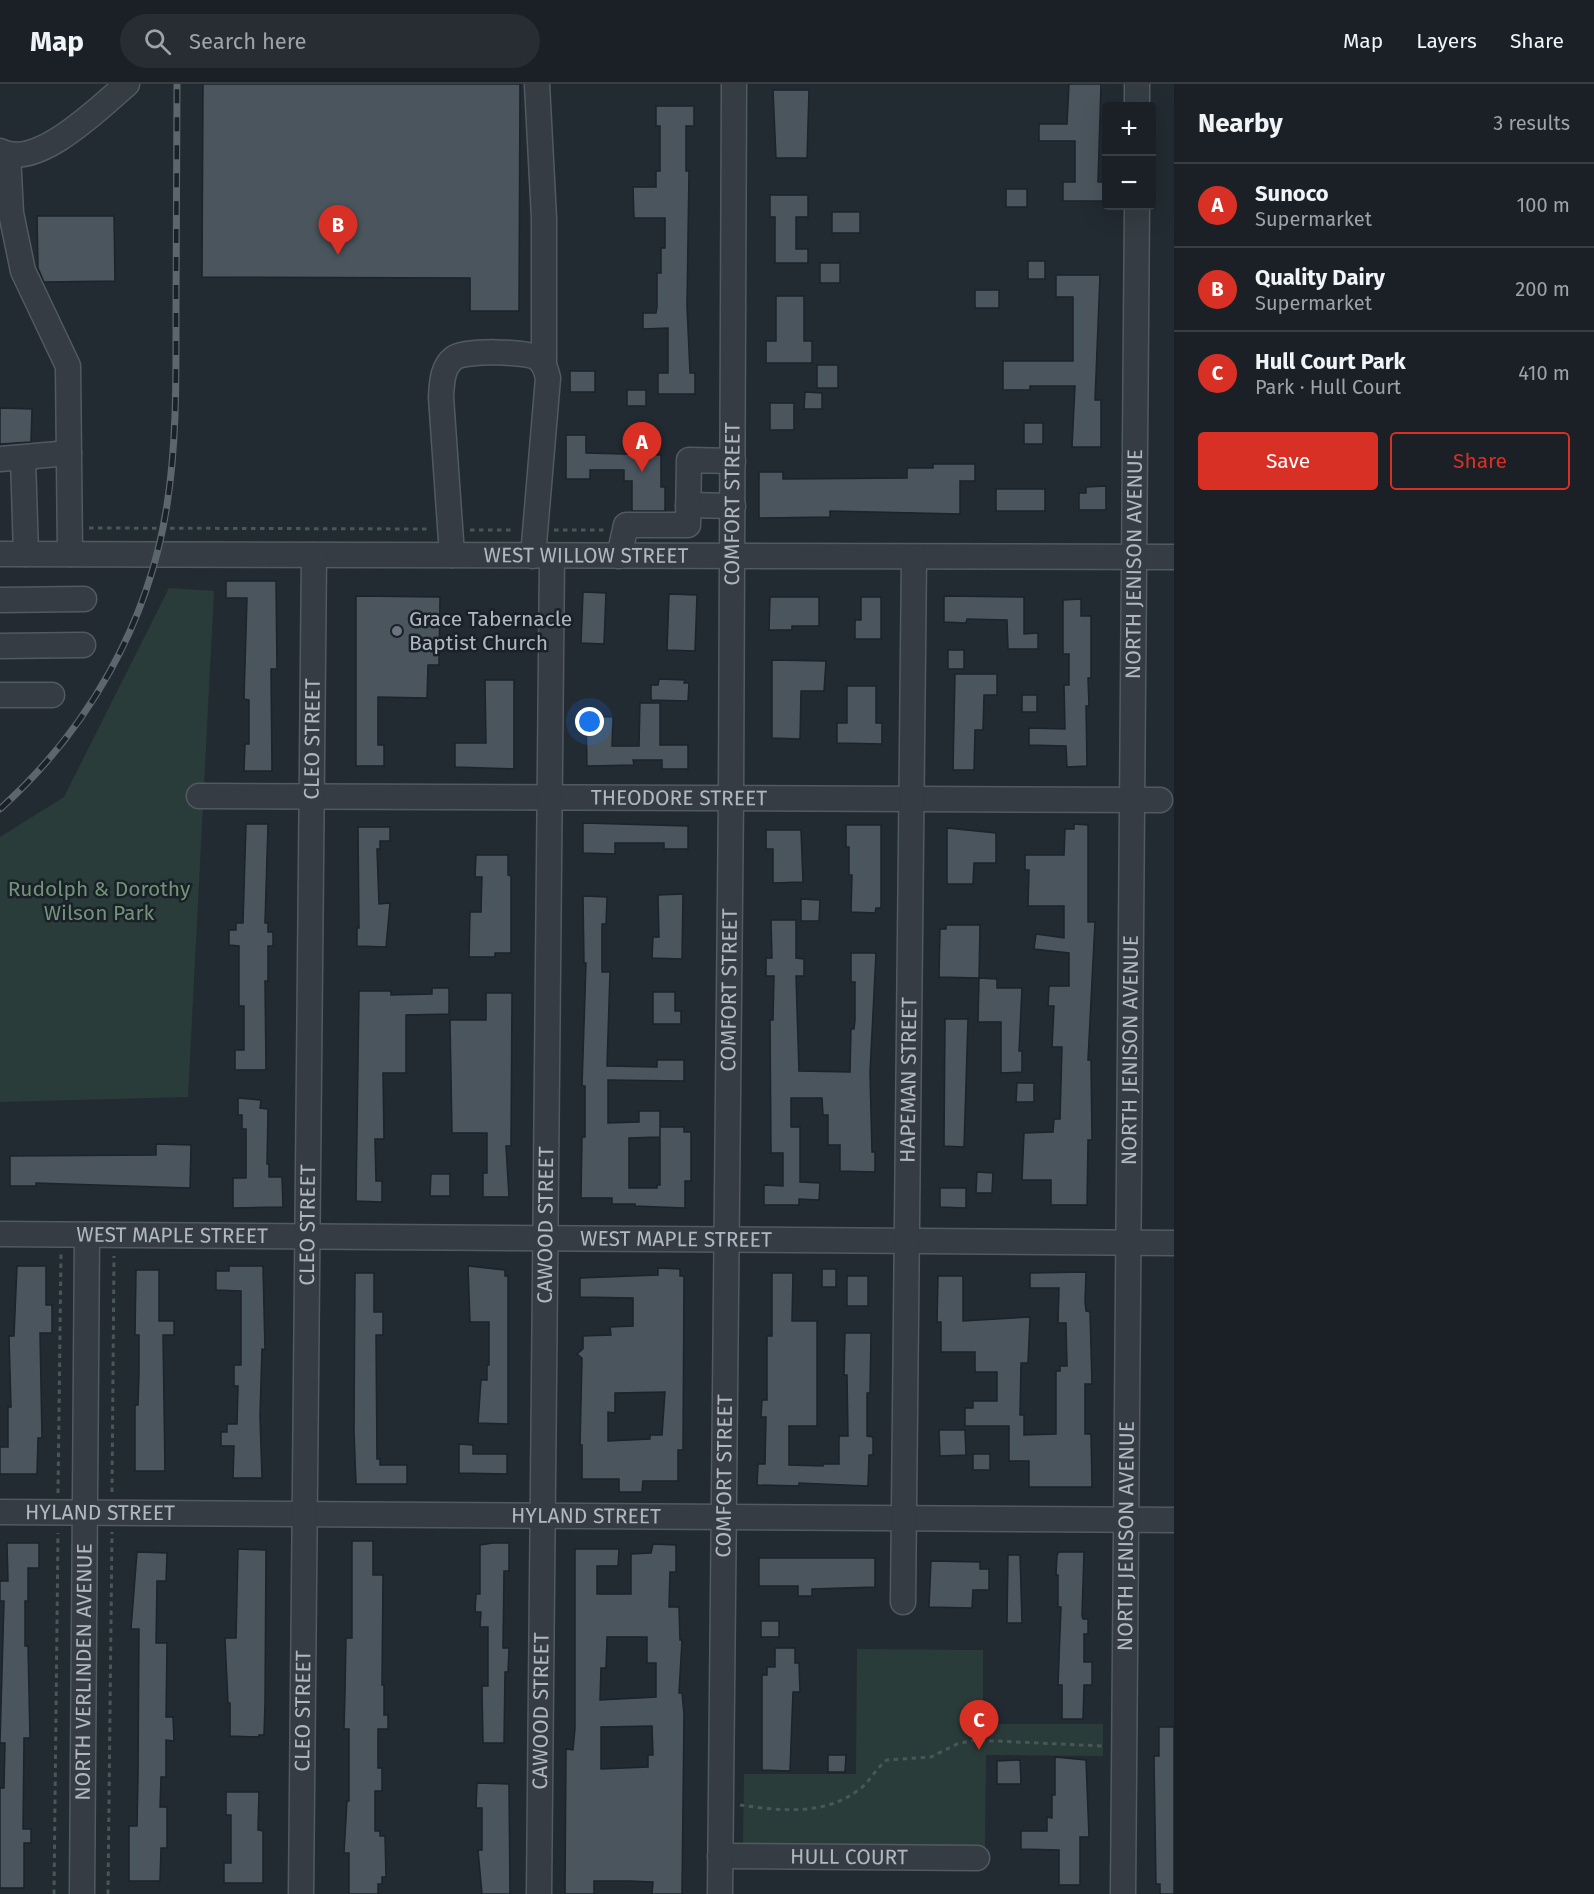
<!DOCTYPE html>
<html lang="en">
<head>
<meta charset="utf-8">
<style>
  body { margin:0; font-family:"Fira Sans",sans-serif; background:#272d32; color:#f1f3f6 }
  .controls { position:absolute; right:18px; top:18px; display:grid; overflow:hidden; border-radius:6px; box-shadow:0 6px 24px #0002 }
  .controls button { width:54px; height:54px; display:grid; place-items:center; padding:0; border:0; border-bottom:2px solid #383e43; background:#1a2026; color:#f1f3f6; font:30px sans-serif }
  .you { position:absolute; left:590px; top:638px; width:21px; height:21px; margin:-15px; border:4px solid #fff; border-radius:50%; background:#1a73e8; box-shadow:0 0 0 9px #1a73e833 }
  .badge { display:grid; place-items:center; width:39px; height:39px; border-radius:50%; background:#d93025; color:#fff; font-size:20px; font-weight:700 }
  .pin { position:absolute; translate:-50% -50px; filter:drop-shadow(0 2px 3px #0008) }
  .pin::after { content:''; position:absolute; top:32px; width:21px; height:18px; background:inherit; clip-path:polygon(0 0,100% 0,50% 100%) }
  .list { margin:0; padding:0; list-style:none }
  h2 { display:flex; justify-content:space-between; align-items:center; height:78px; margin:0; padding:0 24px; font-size:26px }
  h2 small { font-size:20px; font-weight:400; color:#9fa3a7 }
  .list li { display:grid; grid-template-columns:39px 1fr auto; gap:18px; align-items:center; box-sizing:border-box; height:84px; padding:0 24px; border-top:2px solid #383e43 }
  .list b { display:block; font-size:22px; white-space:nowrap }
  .list p { margin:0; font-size:20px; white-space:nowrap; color:#9fa3a7 }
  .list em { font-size:20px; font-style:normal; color:#9fa3a7 }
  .actions { display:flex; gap:12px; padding:18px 24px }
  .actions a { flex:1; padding:14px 0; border:2px solid #d93025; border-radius:6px; text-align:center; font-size:21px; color:#d93025 }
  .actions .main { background:#d93025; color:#fff }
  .icon { flex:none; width:33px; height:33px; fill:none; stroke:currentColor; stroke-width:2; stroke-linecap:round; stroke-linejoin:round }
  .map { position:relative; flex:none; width:1174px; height:1810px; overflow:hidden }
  header { display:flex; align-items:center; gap:36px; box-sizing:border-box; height:84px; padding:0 30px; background:#1a2026; border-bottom:2px solid #383e43 }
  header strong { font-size:28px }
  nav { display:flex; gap:33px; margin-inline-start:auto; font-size:21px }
  .search { width:420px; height:54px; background:#272d32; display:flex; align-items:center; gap:15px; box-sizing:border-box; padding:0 21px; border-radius:33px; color:#9fa3a7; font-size:22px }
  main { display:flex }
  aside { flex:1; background:#1a2026 }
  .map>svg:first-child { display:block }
  .green { fill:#2a3c3a }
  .building { fill:#4a555e; stroke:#1c232a; stroke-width:1.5; fill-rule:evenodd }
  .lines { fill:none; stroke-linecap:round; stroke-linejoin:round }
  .minor-casing { stroke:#525a61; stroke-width:27 }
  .path { stroke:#485758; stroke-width:3; stroke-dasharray:4.5 4.5; stroke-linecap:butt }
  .minor { stroke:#353c43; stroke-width:24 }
  .rail-casing { stroke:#5c666f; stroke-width:7 }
  .rail { stroke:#1a2128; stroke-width:4.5; stroke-dasharray:14; stroke-linecap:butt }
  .worship-dot { fill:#6b7280; stroke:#1a2128; stroke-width:2 }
  .labels { text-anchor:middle; stroke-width:5; stroke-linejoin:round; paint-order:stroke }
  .street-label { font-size:21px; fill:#afb7c0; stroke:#1a2128 }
  .poi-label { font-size:21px; fill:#afb7c0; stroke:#1a2128; text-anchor:start }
  .park-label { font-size:21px; fill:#719376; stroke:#1a2128 }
</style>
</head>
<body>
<header>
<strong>Map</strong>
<div class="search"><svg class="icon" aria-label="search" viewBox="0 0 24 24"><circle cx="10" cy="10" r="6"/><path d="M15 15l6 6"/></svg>Search here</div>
<nav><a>Map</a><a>Layers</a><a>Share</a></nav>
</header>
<main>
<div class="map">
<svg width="1174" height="1810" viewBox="0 0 1174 1810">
  <rect width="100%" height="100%" fill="#222a32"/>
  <path class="green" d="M169,504L214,507L188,1013L0,1018V753L64,713Z
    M857,1565L983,1566V1640H1103V1672L986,1671L985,1763L743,1761L744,1690H856Z"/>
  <path class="building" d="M203,0H520L519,227H470V194L202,193Z
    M1069,0H1101L1098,98H1105V117H1063V98H1075V57H1039V40H1067Z
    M773,6H809L807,74H776Z
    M656,22H694V42H686V87H689L687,222L690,289H695V310H658V289H668V244L643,245V229H656L657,223V189H661V164H665V134H634L633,103H656V87H660V42H656Z
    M1006,105H1027V123H1006Z
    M770,111H808V133H796V165H808V179H775V133H770Z
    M832,128H860V149H832Z
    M37,132H114L115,197L44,198L38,184Z
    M1028,177H1045V195H1028Z
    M820,179H840V199H820Z
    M1056,191H1100L1095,316H1101V363H1072L1075,302H1030V306H1003V277H1073V213H1056Z
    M975,206H999V224H975Z
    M776,212H804V257H812V279H766V257H776Z
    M817,281H838V304H817Z
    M570,287H595V308H570Z
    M627,306H646V322H627Z
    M805,308L822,309V325H804Z
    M770,319H794V346H770Z
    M0,324L32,325L31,358L0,360Z
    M1024,339H1043V360H1024Z
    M566,351H586V369L661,371V403H665V427H632V397H624V386H590V395H566Z
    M933,380H975V397H960V430L830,427V433L759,434V388H783V395L907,394V384H933Z
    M1106,402V426H1079V409H1086V403Z
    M996,405H1045V427H996Z
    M226,497H276L277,585H271L272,687H244L245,660H249V616L244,615L247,514H226Z
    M583,508L606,509L604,560L581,559Z
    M669,510L697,511L695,567L667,566Z
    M356,512L440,513L439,581H428L427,614L378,613V661H384V682H356Z
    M944,512L1024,513V550L1038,549V565H1008L1007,536L967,535L966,539L944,538Z
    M770,513H819V542H792V546H769Z
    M861,513H881V555H855V536H861Z
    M1081,515V532H1091V594H1088L1089,622H1086L1087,682L1067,683L1066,662L1029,661V644L1065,645L1064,601H1069V570H1063V516Z
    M948,566H964V585H948Z
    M772,576L826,577L824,607H801L800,655L772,654Z
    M955,590H997V611H984L983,646H975L974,686H953Z
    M659,595L685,596L684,599H689L688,617L651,616V601H658Z
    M485,596H514V685L455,683V659H486Z
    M847,602H876V639H882V660L837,659V639H847Z
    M1022,611H1037V628H1022Z
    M640,619H660V661H688V685H662V676H633L634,681L587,682L586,632L613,633L612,662H639Z
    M583,739L688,742V765H664V759H615V770L583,769Z
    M246,740H268L265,839H268V848H273V862H268V897H265L266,986H235V966H244V922H239V862L229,861V846H236V839H243Z
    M1074,740L1088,741V838H1095L1088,976H1091L1092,1056H1088L1087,1121H1051V1096H1022L1024,1049L1053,1048L1054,1035H1060L1062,963H1052L1054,922H1048L1049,902H1069V869L1034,865L1036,850L1064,854V822H1028L1029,786H1025V771H1064L1065,745H1074Z
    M846,741H881V824H876L875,829L851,828L852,791H849V763H846Z
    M358,743H390V757H380V765H377L379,820L390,819L386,863L357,862V844H359Z
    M947,744L996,749V779H974L973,800H947Z
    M766,746H801L803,798L773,799V765H766Z
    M476,771H508V791L511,792V869H495V873H469L470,828H481L482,793H475Z
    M683,810L682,875L652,874L653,853H659L658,811Z
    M583,812L607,813L606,840H602V888H610L607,982L657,983V976H684V997L608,996V1039L639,1038V1027H660V1053L629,1054V1104H657V1101H660V1043H684V1048H691V1097H685V1124L635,1122V1120H612V1114H581L582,1053H585V1002H582L586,879H584Z
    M801,815L820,816L819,837H801Z
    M771,836H796V874L804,875V892H796L799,987L850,988L851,945H854L855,936V898H851V869H876L870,989L872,1068H875V1088L840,1087V1061H828V1031H823L822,1014H791V1043H800V1098L820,1099L819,1116L799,1115V1121H764V1101L783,1102V1069H771L770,936H773L774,892H766V874H772Z
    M946,841H980L979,894L939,893L940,845H946Z
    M979,894L997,895V904H1022L1019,967H1022V988L1001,989V938H978Z
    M432,904H449V930L406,931V989H383L384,1055H375L376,1097H382V1118L356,1117L359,907H391V911L432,910Z
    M653,908H675V927H681V940H653Z
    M486,909H512L511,1062H506L509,1113H483V1089H487V1049H452L450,936H486Z
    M945,935H968L964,1063L944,1062Z
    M1017,999H1034V1018H1016Z
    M238,1014L261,1016L260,1024L268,1025L267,1080H269V1093H282L283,1123L233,1124V1094H246V1045H242V1031H238Z
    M156,1060L191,1061L190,1104L36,1099V1102H10V1072L156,1071Z
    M977,1088L993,1089L992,1109H976Z
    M431,1090H450V1112H430Z
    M940,1104H966V1124L940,1123Z
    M17,1182H46V1221H52V1249H40L42,1354H38L37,1390H0V1363H8V1323H11L9,1252H14Z
    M229,1182H263L265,1266L262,1265L260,1332L262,1394H233L234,1362H221V1348H227V1340H237L238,1302H234V1281H241V1207L216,1206V1187H229Z
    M468,1182L505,1186V1192H508V1340L478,1339L481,1296H487V1281H489V1238H470Z
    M658,1184L680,1185V1192H684L683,1366H678V1397H643L642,1408H619V1395H582V1361H580L582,1274L577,1270L583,1265V1252L611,1251L610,1243L633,1242V1214L580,1213V1194L658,1191ZM665,1308L662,1351H650V1355L608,1357V1328L615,1329V1309Z
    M822,1185H836V1203H822Z
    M136,1186H159V1237H174V1251H163L165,1387H135V1321H138L139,1289V1251H135Z
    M1086,1188L1085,1218L1086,1227L1090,1228L1092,1300H1085V1350H1091L1092,1403H1029V1377H1009V1342H965V1324H973V1317H997V1288H975V1268H941V1238H937L938,1192H963V1237L1030,1233L1028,1279H1021L1020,1331H1024V1351L1056,1350V1287H1060V1282H1067L1066,1239H1058L1059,1204H1030V1189Z
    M355,1189H374V1228H383V1251H376L377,1375H380V1381H407V1400H356L354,1347Z
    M772,1189H793L792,1237H817V1342H789V1381L823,1382V1380H839V1352H848L847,1291H844L845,1249H871L870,1309H867V1352L873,1353V1371H869L868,1402L799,1399V1402L757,1401L758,1380H765L766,1333H761L762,1316H767V1252H772Z
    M847,1192H868V1222H847Z
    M939,1346H965L966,1371L940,1372Z
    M459,1360L473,1361V1370H507V1390L459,1389Z
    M973,1370H990V1386H973Z
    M352,1457H373V1491H383L382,1601H384V1631H388V1645H378V1684H382V1707H375V1747H380V1752H385L386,1793H382V1800H378V1810H349V1769H344L347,1717H349V1645H344L345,1607L346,1554H352Z
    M7,1459H39V1484H28V1517H25V1562H28L30,1654H24L23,1745H31V1759H24V1804H0V1704H4L5,1659H0L4,1517H0V1497H8Z
    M493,1459H509V1487H504L503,1564H509L508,1588H505L504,1659H483L482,1602H488V1543H480L481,1528H475L476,1510H480V1461Z
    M653,1460L676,1461V1488H670L669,1523H679L680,1556H682L679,1609H682L684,1630L682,1810H652L653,1798L629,1797H594V1810H565L566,1665L573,1666L575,1644V1465H619L618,1482H597V1510H631V1470L651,1469ZM607,1553H647V1579H656V1613L600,1616L601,1584H606ZM652,1642L653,1671H648V1683L601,1685V1643Z
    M238,1465L266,1466L265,1619L264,1651H259V1653L230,1652V1619H228L225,1554H236Z
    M137,1468L167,1469L166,1497H157L156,1559H167L166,1633H173L174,1657L166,1656V1693H161L160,1723H167V1764H161L160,1797H129V1742H137L138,1693L139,1545H131Z
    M1059,1468H1084L1082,1532L1083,1535H1088V1550H1084V1578H1092V1601H1084L1083,1635H1062V1601H1058L1061,1523H1058V1491H1056L1057,1471Z
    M1008,1471H1020L1022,1539H1007Z
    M759,1474H875V1503L812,1505V1512H798V1502H759Z
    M931,1477L980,1478V1485H989V1506H973L972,1524L929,1523Z
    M761,1537H779V1553H761Z
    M775,1564H795V1579H799L800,1608H793L790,1687L762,1686V1591H767V1583H775Z
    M1159,1643H1174V1810H1160V1800H1156L1154,1672H1159Z
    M828,1671H846L845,1688H828Z
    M1055,1673L1086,1676L1089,1753H1080V1801H1059V1766L1021,1765V1747H1047V1733L1052,1734V1711H1055Z
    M1020,1676L1021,1700H997V1677Z
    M477,1699L509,1700L510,1810H482L478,1766H482V1724H476Z
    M226,1708H259L258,1746L263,1747V1799H224V1779H231V1731H226Z"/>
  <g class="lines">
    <g class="minor-casing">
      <g id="minor">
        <path d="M537,0L544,134V281"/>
        <path d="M1137,22V0"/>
        <path d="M0,67C37,87 101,22 127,0"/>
        <path d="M8,70L11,129L23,187L68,282L70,470"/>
        <path d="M23,374L26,470"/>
        <path d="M0,375L69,369"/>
        <path d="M688,421L733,422"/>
        <path id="s1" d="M0,470L1174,473"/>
        <path d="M452,471L441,313C442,299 442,283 454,274C465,266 526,267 537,274C544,278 546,286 548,294L533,472"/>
        <path d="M619,472L626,441H688L689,376L733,377"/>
        <path d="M0,516L84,515"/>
        <path d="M0,562L83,561"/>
        <path d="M0,611H52"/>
        <path id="s2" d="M199,712L1160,716"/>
        <path id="s3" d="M0,1150L1174,1159"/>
        <path id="s4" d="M0,1428L1174,1436"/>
        <path id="s5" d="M903,1518L914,473"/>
        <path id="s6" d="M720,1772L977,1774"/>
        <path id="s7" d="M82,1810L87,1151"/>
        <path id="s8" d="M301,1810L314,471"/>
        <path id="s9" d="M539,1810L552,472"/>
        <path id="s10" d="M720,1810L731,713L734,0"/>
        <path id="s11" d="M1123,1810L1137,122"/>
      </g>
    </g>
    <path class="path" d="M1152,78V38
      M89,444L430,445
      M470,446H514
      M554,446H604
      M112,1408L114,1172
      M58,1409L61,1170
      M740,1721C781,1727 827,1732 861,1704C871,1696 876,1684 887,1676L931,1673L957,1660L975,1656L1102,1662
      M54,1810L58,1449
      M108,1810L112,1448"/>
    <use href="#minor" class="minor"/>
    <g class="rail-casing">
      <path id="rail" d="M0,725C88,646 149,539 167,421C177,357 176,291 176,227C176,151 177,76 177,0"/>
    </g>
    <use href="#rail" class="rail"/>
  </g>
  <circle class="worship-dot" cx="397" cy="547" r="6"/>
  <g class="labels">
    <g class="street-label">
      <text dy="7" stroke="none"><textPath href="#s10" startOffset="1390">COMFORT STREET</textPath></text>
      <text dy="7" stroke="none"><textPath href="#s1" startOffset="586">WEST WILLOW STREET</textPath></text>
      <text dy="7" stroke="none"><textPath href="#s11" startOffset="1330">NORTH JENISON AVENUE</textPath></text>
      <text dy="7" stroke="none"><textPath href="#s8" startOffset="1155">CLEO STREET</textPath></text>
      <text dy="7" stroke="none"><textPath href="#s2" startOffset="480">THEODORE STREET</textPath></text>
      <text dy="7" stroke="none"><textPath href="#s10" startOffset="904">COMFORT STREET</textPath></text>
      <text dy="7" stroke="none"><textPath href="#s11" startOffset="844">NORTH JENISON AVENUE</textPath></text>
      <text dy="7" stroke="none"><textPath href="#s5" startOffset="522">HAPEMAN STREET</textPath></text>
      <text dy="7" stroke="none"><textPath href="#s8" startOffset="669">CLEO STREET</textPath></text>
      <text dy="7" stroke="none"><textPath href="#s9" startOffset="669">CAWOOD STREET</textPath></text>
      <text dy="7" stroke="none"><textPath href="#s3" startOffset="172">WEST MAPLE STREET</textPath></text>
      <text dy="7" stroke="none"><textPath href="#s3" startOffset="676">WEST MAPLE STREET</textPath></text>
      <text dy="7" stroke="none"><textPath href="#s10" startOffset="418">COMFORT STREET</textPath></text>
      <text dy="7" stroke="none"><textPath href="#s4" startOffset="100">HYLAND STREET</textPath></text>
      <text dy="7" stroke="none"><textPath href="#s4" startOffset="586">HYLAND STREET</textPath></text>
      <text dy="7" stroke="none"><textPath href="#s11" startOffset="358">NORTH JENISON AVENUE</textPath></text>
      <text dy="7" stroke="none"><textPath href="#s7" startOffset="222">NORTH VERLINDEN AVENUE</textPath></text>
      <text dy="7" stroke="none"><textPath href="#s8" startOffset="183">CLEO STREET</textPath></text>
      <text dy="7" stroke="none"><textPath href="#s9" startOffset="183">CAWOOD STREET</textPath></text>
      <text dy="7" stroke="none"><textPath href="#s6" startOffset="129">HULL COURT</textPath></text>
    </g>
    <g class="poi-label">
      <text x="409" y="542">Grace Tabernacle<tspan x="409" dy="24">Baptist Church</tspan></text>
    </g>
    <g class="park-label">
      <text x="99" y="812">Rudolph &amp; Dorothy<tspan x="99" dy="24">Wilson Park</tspan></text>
    </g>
  </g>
</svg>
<div class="controls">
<button>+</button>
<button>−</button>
</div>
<div class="you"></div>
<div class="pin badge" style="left:642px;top:388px">A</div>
<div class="pin badge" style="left:338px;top:171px">B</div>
<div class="pin badge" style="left:979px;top:1666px">C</div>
</div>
<aside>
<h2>Nearby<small>3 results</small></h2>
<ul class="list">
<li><span class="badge">A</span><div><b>Sunoco</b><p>Supermarket</p></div><em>100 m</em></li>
<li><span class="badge">B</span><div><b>Quality Dairy</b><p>Supermarket</p></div><em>200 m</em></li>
<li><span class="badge">C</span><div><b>Hull Court Park</b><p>Park · Hull Court</p></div><em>410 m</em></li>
</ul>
<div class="actions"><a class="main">Save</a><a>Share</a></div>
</aside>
</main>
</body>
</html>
